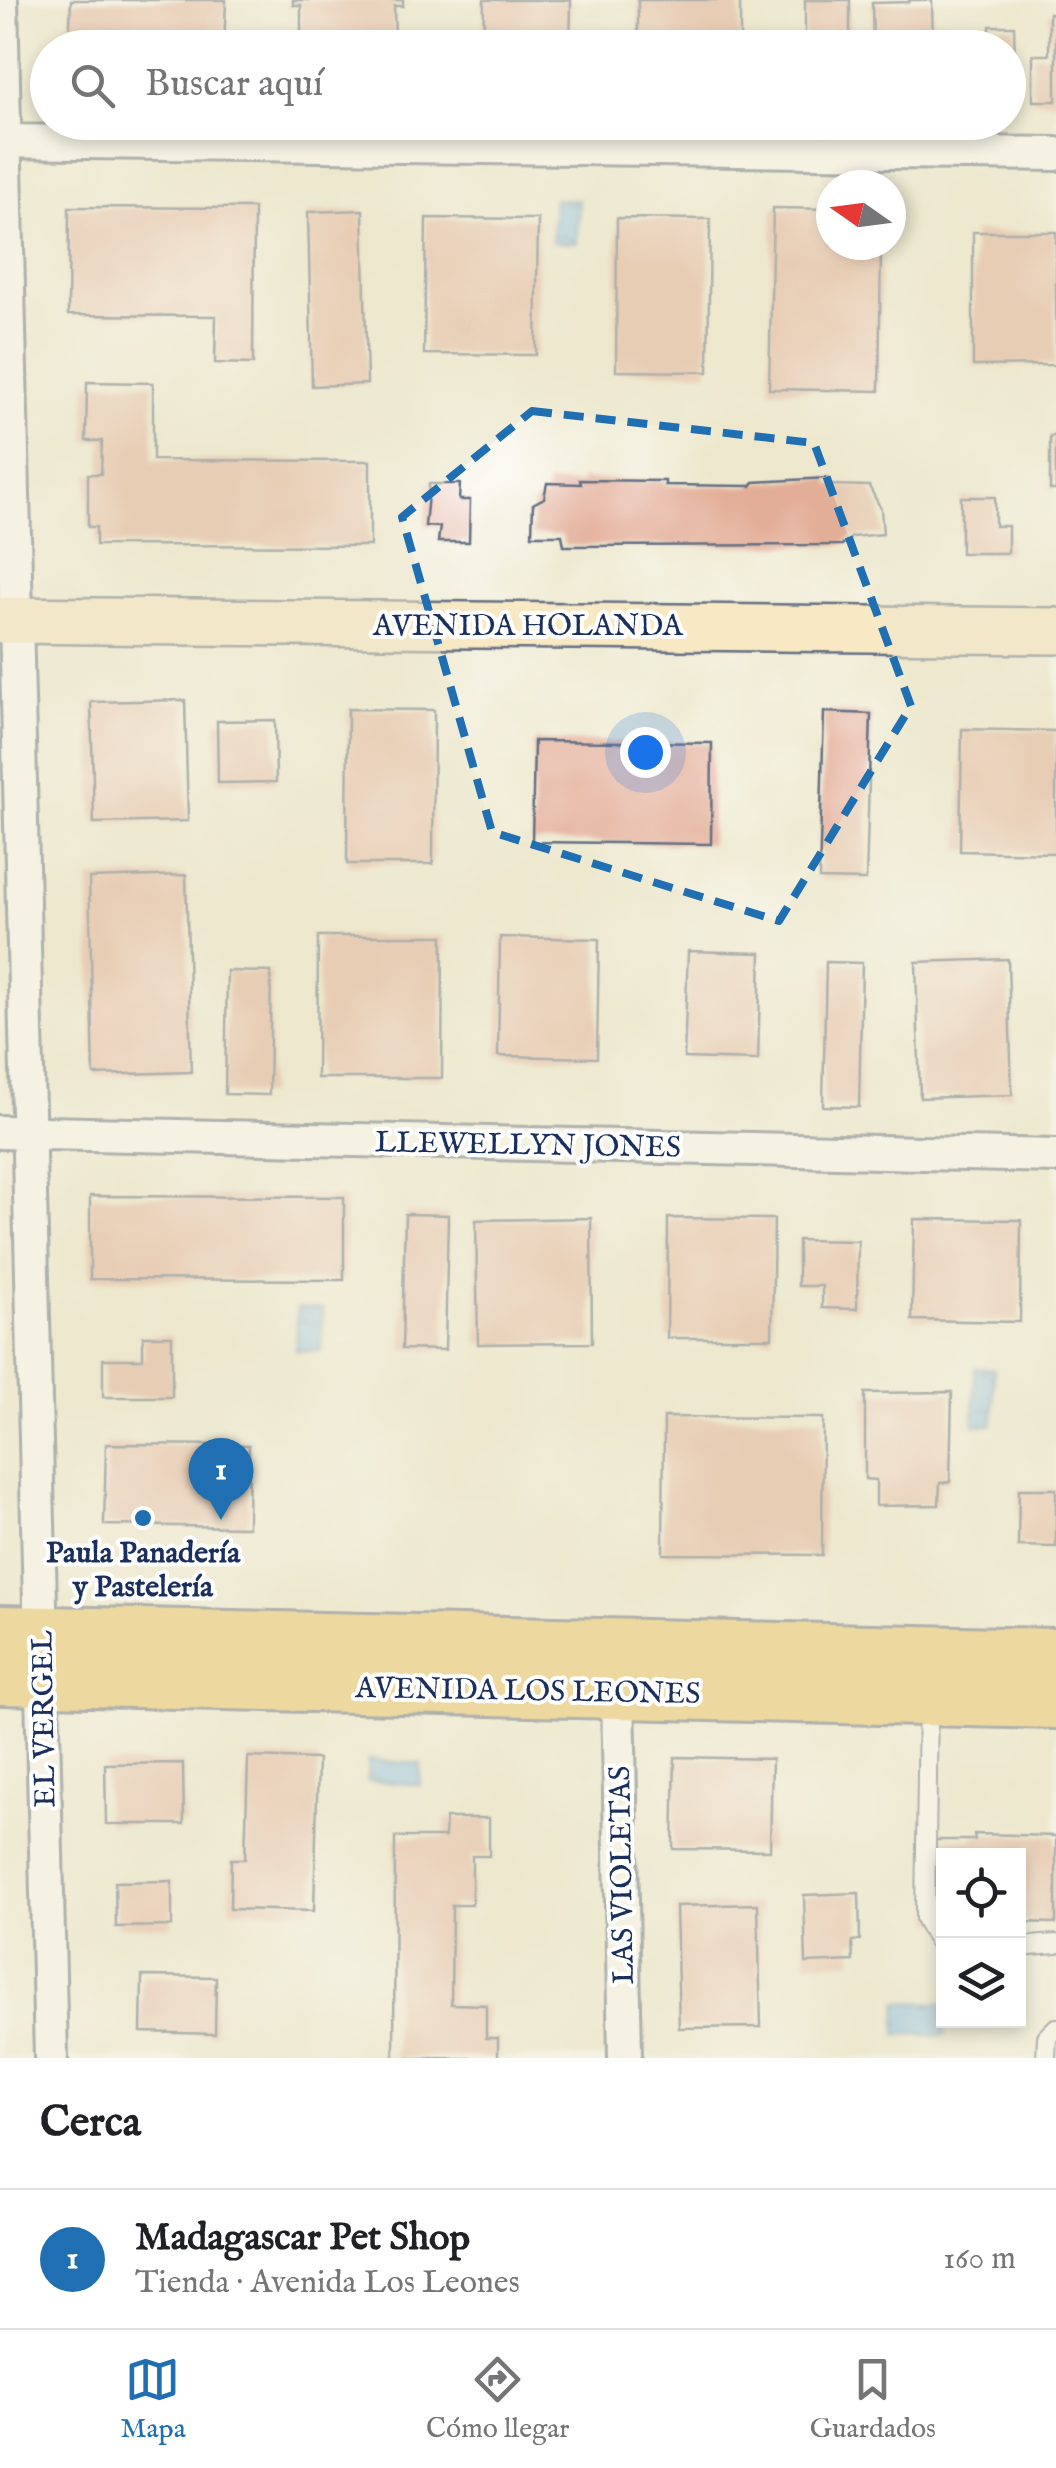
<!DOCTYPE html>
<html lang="es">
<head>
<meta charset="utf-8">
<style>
  body { margin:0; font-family:"IM FELL English",serif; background:#f6f6f6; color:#202124 }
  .controls { position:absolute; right:30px; bottom:30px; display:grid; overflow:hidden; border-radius:0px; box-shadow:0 5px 15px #0003 }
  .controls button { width:90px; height:90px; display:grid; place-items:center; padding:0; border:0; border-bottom:2px solid #e0e0e0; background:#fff; color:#202124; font:50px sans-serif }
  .compass { position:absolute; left:816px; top:170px; width:90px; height:90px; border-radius:50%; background:#fff; box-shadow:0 5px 15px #0003; rotate:284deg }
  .you { position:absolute; left:645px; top:752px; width:35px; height:35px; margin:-25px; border:8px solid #fff; border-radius:50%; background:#1a73e8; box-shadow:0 0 0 15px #1a73e833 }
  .badge { display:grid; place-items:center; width:65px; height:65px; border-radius:50%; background:#1f6fb2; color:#fff; font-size:32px; font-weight:700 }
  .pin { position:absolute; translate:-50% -82px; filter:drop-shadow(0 2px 5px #0008) }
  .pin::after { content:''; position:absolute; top:52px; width:35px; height:30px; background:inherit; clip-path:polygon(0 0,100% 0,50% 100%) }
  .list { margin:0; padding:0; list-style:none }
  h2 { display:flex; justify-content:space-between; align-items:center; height:130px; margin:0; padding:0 40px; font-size:42px }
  h2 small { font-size:32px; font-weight:400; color:#757577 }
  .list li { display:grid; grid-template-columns:65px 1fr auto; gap:30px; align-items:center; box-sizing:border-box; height:140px; padding:0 40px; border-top:2px solid #e0e0e0 }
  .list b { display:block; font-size:38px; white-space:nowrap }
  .list p { margin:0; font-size:32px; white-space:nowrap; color:#757577 }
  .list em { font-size:32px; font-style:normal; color:#757577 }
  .icon { flex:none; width:55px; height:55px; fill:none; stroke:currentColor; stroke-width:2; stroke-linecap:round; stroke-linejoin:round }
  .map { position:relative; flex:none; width:1056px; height:2058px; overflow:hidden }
  .search { position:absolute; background:#fff; box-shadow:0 5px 15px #0003; left:30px; right:30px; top:30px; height:110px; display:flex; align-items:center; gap:25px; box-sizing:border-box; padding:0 35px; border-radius:55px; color:#757577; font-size:38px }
  .sheet { height:270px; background:#fff }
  nav { display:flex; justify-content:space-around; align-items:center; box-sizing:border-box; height:140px; border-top:2px solid #e0e0e0; background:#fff; font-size:28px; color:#757577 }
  nav a { display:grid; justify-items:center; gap:5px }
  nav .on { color:#1f6fb2 }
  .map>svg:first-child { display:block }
  .water { fill:url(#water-ripples); stroke:#4672a3; stroke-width:2.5 }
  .building { fill:#e3ae98 }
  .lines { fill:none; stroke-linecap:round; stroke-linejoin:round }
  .lane-casing { stroke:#647085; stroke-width:22 }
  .street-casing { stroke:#647085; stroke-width:38 }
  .secondary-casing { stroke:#647085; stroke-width:50 }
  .primary-casing { stroke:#647085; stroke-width:58 }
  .lane { stroke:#fff; stroke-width:18 }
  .street { stroke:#fff; stroke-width:32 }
  .secondary { stroke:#f8e8c3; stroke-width:45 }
  .primary { stroke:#edc569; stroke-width:52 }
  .marked { fill:none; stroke:#1f6fb2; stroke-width:8; stroke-dasharray:20 12; stroke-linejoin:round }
  .poi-dot { fill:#1f6fb2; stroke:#fff; stroke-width:4 }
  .labels { text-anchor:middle; stroke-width:8; stroke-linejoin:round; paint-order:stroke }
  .street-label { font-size:30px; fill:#1b2f5e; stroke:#fff }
  .poi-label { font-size:30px; font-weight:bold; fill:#1b2f5e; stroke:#fff }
</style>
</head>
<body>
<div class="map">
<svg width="1056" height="2058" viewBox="0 0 1056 2058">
  <defs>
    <pattern id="water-ripples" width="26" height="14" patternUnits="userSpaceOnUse" patternTransform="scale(2.5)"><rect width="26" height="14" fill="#72b5e8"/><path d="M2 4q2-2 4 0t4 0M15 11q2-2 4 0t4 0" fill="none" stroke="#5d94bf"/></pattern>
  </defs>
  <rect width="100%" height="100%" fill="#fff"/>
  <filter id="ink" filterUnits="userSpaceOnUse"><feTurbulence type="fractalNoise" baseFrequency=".01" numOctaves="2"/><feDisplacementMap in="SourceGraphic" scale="20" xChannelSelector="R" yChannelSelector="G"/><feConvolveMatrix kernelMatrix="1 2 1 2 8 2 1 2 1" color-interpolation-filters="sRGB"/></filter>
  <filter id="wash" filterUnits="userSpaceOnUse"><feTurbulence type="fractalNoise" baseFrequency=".0048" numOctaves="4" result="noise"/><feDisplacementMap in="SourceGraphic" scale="40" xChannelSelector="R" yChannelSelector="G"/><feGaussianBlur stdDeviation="2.25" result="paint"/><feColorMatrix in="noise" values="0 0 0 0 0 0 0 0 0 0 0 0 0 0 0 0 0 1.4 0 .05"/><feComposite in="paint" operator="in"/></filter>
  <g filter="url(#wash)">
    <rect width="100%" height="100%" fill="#ede8cd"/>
    <path class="water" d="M554,199L579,200L577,243L552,242Z
      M297,1308L323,1309L321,1351H296Z
      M975,1368L994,1369L993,1425H974Z
      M368,1760L421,1764L420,1785L367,1781Z
      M898,2002L943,2003L945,2035L897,2034Z"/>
    <g id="blocks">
      <path class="building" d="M71,0H226L224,48H69Z
        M293,0H403V6H394L395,38H402V48H292V37H301V5H293Z
        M484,0H571L570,48H483Z
        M638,0H740V48H638Z
        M805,0H850V48H805Z
        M909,0H932L933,48L873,47L872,3L909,2Z
        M1049,13H1056V101H1033V55H1049Z
        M990,26H1014L1016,94L1008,95V48H964V42L990,41Z
        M69,207L254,208L253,364L215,363L216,316L68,315Z
        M773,208L831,209V245H881L879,391L769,389Z
        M363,210L367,384L312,386L308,212Z
        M426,218L538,219L536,355L424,354Z
        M617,218L710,219L708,372L616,371Z
        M973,232H1056V365L973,366Z
        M87,382L153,383V460L370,461V546L96,545V527H88V474H101L102,441H86Z
        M1050,436H1056V490H1050Z
        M828,478L831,485L869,486L881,509L883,534L852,537L842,545L564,546L562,535H532L533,504L544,498L547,483L581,484L580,480L665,481V485L751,486L754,482Z
        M429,484H460L459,500H470L469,542H438L440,527L425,526Z
        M961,497H995V526H1008V553H961Z
        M185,700L188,821L94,823L91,702Z
        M348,709L434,710L433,864H347Z
        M824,712L871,714L866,880L819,879Z
        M275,720L276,782L218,783L217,721Z
        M962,729L1056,731V853L960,851Z
        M534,741L712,743L711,844L532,842Z
        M186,875L191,1072L94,1075L89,878Z
        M318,936H443L442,1078H317Z
        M500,937L599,939L597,1058L498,1056Z
        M688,951L761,953L758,1060L684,1058Z
        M1008,959L1012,1095L920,1098L916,962Z
        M826,962L862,963L859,1107L823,1106Z
        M227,971L271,972L269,1095L225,1094Z
        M90,1196L344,1197V1280L90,1279Z
        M405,1214L448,1215L445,1350L402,1349Z
        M591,1218L592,1343L478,1344L476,1220Z
        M668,1218L774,1219L772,1338H667Z
        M914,1219L1021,1220L1020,1322L912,1320Z
        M798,1240L858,1241L857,1309L822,1308V1286H798Z
        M143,1336H172V1397H103V1359H143Z
        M952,1392L950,1482L940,1483L939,1505L876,1506V1480L865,1479V1393Z
        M664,1417L823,1418L822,1555L663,1554Z
        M106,1444L249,1445L248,1527L104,1525Z
        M1019,1489H1056V1547L1018,1546Z
        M248,1757L318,1759L314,1911L230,1909L231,1859H245Z
        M675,1757L772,1759L770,1850L673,1849Z
        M183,1763L184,1824H106L105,1764Z
        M446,1818H489V1856H472V1905H452L451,2004L486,2005V2038H498V2058H394L395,1837H445Z
        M974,1834L1056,1836V1923L1018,1922V1856H944V1921H932L934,1840H975Z
        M172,1881V1926L116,1927L115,1882Z
        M859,1893L860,1940L852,1941L853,1961L806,1963L804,1895Z
        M758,1904L761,2027L679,2028L676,1906Z
        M142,1976L216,1977L215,2034L141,2032Z"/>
    </g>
  </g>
  <g filter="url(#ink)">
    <use href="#blocks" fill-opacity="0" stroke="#647085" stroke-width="2.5"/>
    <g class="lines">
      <g class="lane-casing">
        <path id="lane" d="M928,1704L925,1918L938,1941L944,1943
          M1018,1947L1056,1944
          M1046,2058L1047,2037L1056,2028"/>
      </g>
      <g class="street-casing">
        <path id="street" d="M1,0L51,2058
          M0,141L1056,154
          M0,1132L1056,1156
          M618,1692L625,2058"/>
      </g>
      <g class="secondary-casing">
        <path id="secondary" d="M0,620L1056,631"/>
      </g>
      <g class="primary-casing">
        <path id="primary" d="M0,1632L1056,1655
          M0,1678L1056,1702"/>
      </g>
      <use href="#lane" class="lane"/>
      <use href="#street" class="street"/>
      <use href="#secondary" class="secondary"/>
      <use href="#primary" class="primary"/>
    </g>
  </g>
  <path d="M0 0H1056V2058H0ZM532,411L814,443L911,706L779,921L492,832L402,517Z" fill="#ede8cd" fill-opacity=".55" fill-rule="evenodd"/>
  <path class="marked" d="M532,411L814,443L911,706L779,921L492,832L402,517Z"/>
  <circle class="poi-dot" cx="143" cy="1518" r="10"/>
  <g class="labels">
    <g class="street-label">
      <text x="528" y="635">AVENIDA HOLANDA</text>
      <text transform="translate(528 1144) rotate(1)" y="10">LLEWELLYN JONES</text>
      <text transform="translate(528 1690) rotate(1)" y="10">AVENIDA LOS LEONES</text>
      <text transform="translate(43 1719) rotate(-91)" y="10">EL VERGEL</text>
      <text transform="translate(621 1875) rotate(-91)" y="10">LAS VIOLETAS</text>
    </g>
    <g class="poi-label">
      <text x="143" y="1562">Paula Panadería<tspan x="143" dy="34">y Pastelería</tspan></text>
    </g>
  </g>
</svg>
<div class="controls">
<button><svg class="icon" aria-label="locate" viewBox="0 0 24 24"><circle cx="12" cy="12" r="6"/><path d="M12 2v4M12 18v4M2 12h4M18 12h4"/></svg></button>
<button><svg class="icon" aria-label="layers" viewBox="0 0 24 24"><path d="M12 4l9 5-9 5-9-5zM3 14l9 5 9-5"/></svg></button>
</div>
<svg class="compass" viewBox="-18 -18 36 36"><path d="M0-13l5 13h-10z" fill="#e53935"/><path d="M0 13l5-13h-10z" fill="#757577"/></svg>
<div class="you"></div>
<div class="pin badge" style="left:221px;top:1520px">1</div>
<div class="search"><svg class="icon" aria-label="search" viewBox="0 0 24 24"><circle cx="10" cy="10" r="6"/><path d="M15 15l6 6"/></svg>Buscar aquí</div>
</div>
<section class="sheet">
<h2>Cerca<small></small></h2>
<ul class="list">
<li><span class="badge">1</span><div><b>Madagascar Pet Shop</b><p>Tienda · Avenida Los Leones</p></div><em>160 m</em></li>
</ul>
</section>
<nav>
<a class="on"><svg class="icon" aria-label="map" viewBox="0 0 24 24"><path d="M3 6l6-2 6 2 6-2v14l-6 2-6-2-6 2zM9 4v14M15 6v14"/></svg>Mapa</a>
<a><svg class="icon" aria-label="directions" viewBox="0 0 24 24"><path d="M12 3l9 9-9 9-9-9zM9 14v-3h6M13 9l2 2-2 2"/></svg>Cómo llegar</a>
<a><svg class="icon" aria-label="saved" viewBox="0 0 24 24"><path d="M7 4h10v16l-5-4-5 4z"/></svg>Guardados</a>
</nav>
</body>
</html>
